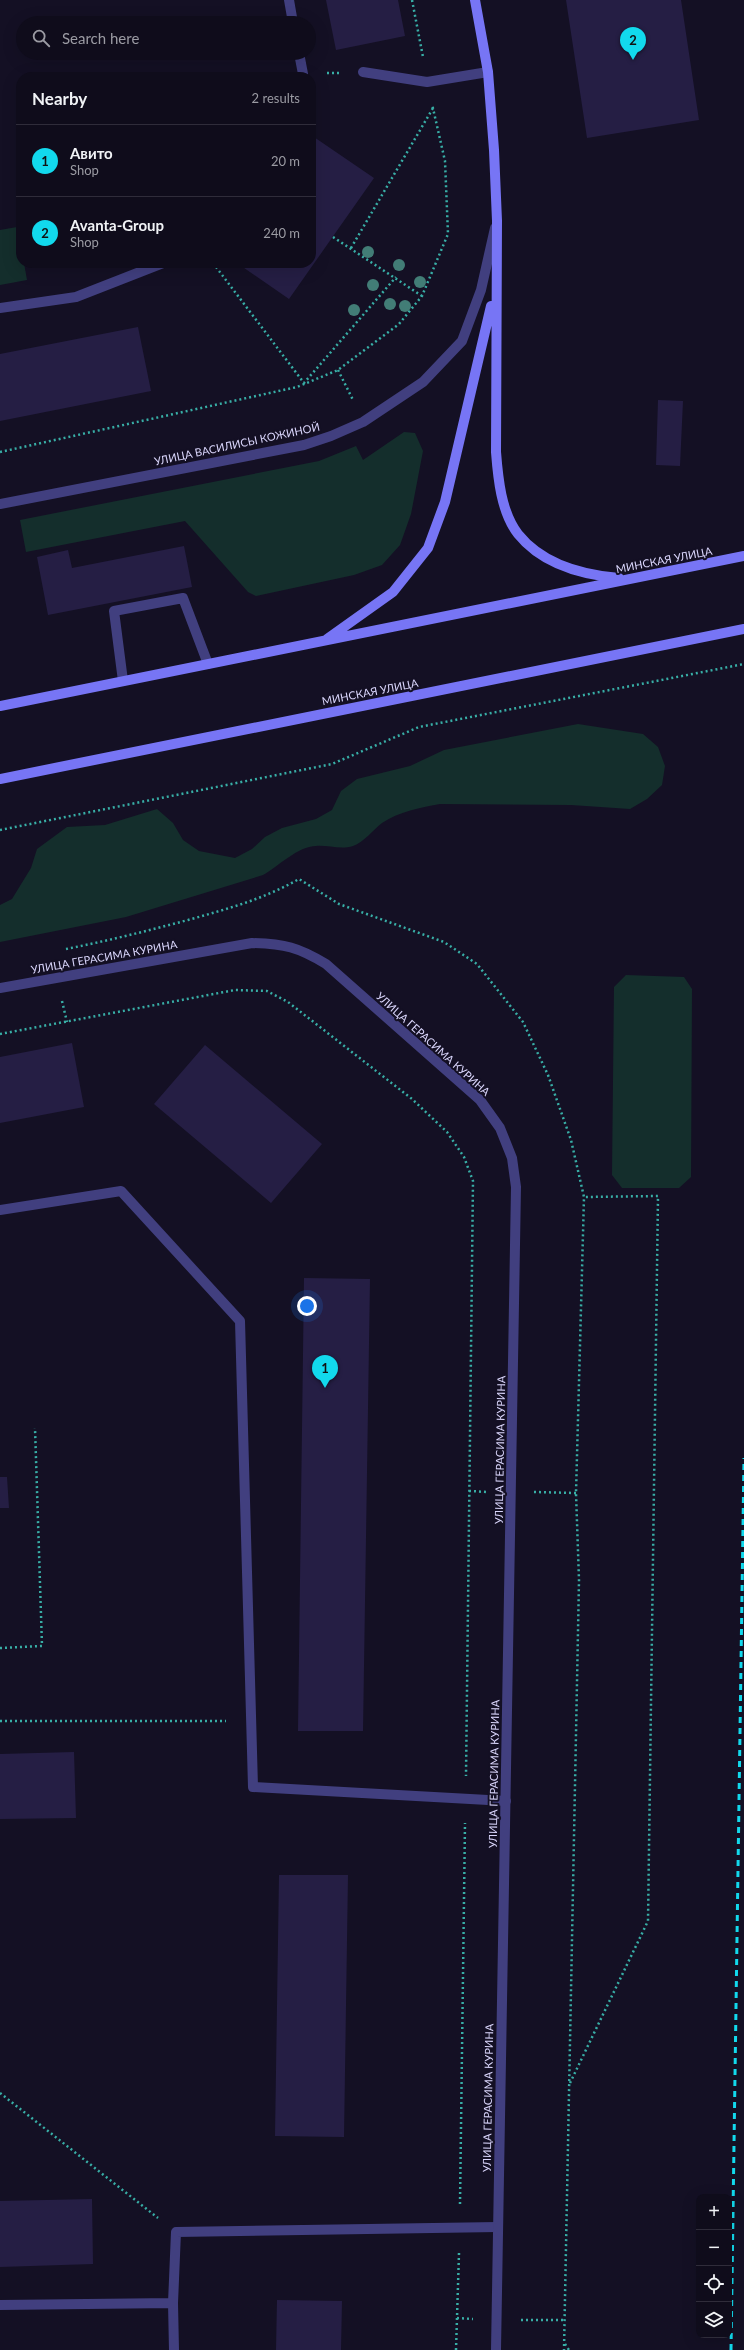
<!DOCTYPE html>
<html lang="en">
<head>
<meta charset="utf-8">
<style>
  body { margin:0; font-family:Lato,sans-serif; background:#181524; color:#f1f3f6 }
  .controls { position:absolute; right:12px; bottom:12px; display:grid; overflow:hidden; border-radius:8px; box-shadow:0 4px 16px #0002 }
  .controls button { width:36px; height:36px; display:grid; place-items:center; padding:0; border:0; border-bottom:1px solid #2f2c3a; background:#0f0c1b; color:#f1f3f6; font:20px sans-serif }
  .you { position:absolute; left:307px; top:1306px; width:14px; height:14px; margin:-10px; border:3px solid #fff; border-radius:50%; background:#1a73e8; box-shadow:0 0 0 6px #1a73e833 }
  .badge { display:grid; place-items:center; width:26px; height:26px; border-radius:50%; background:#12d9ed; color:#111; font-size:13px; font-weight:700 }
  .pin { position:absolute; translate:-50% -33px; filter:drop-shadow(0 1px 2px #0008) }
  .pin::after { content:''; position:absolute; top:21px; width:14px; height:12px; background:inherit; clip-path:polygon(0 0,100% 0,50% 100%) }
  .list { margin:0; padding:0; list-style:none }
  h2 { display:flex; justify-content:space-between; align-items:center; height:52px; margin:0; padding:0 16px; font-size:17px }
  h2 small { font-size:13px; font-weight:400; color:#9b9ba3 }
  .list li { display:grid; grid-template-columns:26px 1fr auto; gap:12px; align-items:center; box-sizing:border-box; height:72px; padding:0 16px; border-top:1px solid #2f2c3a }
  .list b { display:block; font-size:15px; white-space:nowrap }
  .list p { margin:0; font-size:13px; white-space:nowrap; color:#9b9ba3 }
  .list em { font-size:13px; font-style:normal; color:#9b9ba3 }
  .icon { flex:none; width:22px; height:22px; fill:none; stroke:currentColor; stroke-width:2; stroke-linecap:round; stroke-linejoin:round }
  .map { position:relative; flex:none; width:744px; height:2350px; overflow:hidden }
  .search { position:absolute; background:#0f0c1b; box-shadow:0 4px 16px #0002; left:16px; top:16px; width:300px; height:44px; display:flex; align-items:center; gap:10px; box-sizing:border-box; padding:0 14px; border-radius:22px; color:#9b9ba3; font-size:15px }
  .panel { position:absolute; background:#0f0c1b; box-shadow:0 4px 16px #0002; left:16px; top:72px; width:300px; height:196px; border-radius:16px }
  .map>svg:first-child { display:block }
  .green { fill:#142e2c }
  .building { fill:#251e44 }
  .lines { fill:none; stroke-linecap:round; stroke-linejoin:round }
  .path { stroke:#38aea6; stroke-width:2.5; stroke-dasharray:2 3; stroke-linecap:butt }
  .lane { stroke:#413f7f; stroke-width:10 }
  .street { stroke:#413f7f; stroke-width:10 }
  .secondary { stroke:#7775f5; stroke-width:10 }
  .rail { stroke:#12d9ed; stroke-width:3; stroke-dasharray:6 5; stroke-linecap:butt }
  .tree { fill:#427d76 }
  .labels { text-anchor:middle; stroke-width:4; stroke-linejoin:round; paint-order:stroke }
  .street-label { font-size:11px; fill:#dad6fc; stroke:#141024 }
</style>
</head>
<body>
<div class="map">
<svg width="744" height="2350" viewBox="0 0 744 2350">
  <rect width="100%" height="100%" fill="#141024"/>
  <path class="green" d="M17,227L21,263H24L27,280L0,285V230Z
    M404,432L415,433L423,451L411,514L400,545L382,565L354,575L256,596L248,592L185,521L26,552L20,520L319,461L356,446L363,460Z
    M578,724L643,734L658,747L665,766L662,785L647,799L630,809L571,805L440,804C422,807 398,812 382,823C373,830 364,842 353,846C341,850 328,845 316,846C298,846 279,866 263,875L126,917L0,942V905L12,899L31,868L37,849L67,827L105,825L157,809L173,823L183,840L199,851L235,858L252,849L265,837L282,828L316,819L332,810L341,791L357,779L410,766L444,750Z
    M626,975L684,977L692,989L691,1177L679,1188H622L612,1175L614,987Z"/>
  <path class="building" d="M326,0H398L405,36L336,50Z
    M566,0H681L699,120L587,138Z
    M311,135L374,178L289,299L237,263H311Z
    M138,327L151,391L0,421V354Z
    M658,400L683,401L680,466L656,465Z
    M184,546L192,587L48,615L37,557L68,550L72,568Z
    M72,1043L84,1107L0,1123V1057Z
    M205,1045L322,1144L271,1203L154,1104Z
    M304,1278L370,1279L363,1731H298Z
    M0,1477H7L9,1508H0Z
    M74,1752L76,1818L0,1819V1754Z
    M279,1875H348L344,2137L275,2136Z
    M92,2199L93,2264L0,2267V2201Z
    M277,2300L342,2301L341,2350H276Z"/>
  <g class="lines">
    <path class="path" d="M412,0L423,57
      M327,73H340
      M333,237L422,296
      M351,248L433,108
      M213,263L304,383L396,277
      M338,370L353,400
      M0,452L297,387L338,370L399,324L422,296L448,234L445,161L432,104
      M0,830L332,764L419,727L744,664
      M66,949C107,941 147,931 188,920C227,909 264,899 299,879L339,904L444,942L477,964L523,1022L548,1075L571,1140L584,1197L576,1493L579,1580L564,2350
      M62,1001L67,1022
      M0,1034L235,990L267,991L288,1002L412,1099L447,1132L464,1157L473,1181L466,1776
      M469,1491L488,1492
      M534,1492L576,1493
      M0,1648L42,1646L35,1428
      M0,1721H226
      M570,2083L648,1921L658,1196L584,1197
      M0,2093L158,2218
      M460,2204L465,1823
      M457,2318L473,2319
      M521,2320H565
      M565,2344L569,2350
      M456,2350L459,2253"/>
    <path class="lane" d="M289,0L293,23
      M299,53L303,74L301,77
      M363,72L427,82L488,72
      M0,308L76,297L163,263
      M123,681L114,611L183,598L208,664
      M0,1210L121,1191L240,1321L253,1787L506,1801
      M173,2303L174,2350
      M0,2305L173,2303L176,2232L498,2227"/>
    <path class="street" d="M0,504L304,445L331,436L363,422L423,382L462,341L481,290L495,228
      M0,988L252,943C285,944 298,947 326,964L480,1100L500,1128L512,1158L516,1187L496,2350"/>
    <path class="secondary" d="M475,0L488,72L494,150L497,221L496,452C498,478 501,512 518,534C542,564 583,575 619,578
      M327,639L393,592L428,548L445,502L491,306
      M0,706L744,556
      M0,779L744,629"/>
    <path class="rail" d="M731,2350L744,1458"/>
  </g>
  <g class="tree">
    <circle cx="368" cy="252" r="6"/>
    <circle cx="399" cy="265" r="6"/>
    <circle cx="420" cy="282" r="6"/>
    <circle cx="373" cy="285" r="6"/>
    <circle cx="390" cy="304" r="6"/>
    <circle cx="405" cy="306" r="6"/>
    <circle cx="354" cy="310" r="6"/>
  </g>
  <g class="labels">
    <g class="street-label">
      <text transform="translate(237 444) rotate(-12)" y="4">УЛИЦА ВАСИЛИСЫ КОЖИНОЙ</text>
      <text transform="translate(664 560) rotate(-11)" y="4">МИНСКАЯ УЛИЦА</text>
      <text transform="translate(370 692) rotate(-11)" y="4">МИНСКАЯ УЛИЦА</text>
      <text transform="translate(104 957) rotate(-10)" y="4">УЛИЦА ГЕРАСИМА КУРИНА</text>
      <text transform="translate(433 1044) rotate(42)" y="4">УЛИЦА ГЕРАСИМА КУРИНА</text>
      <text transform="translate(500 1450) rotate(-89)" y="4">УЛИЦА ГЕРАСИМА КУРИНА</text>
      <text transform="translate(494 1774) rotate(-89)" y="4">УЛИЦА ГЕРАСИМА КУРИНА</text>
      <text transform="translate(488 2098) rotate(-89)" y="4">УЛИЦА ГЕРАСИМА КУРИНА</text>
    </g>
  </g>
</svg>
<div class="controls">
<button>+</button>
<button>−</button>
<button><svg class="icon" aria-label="locate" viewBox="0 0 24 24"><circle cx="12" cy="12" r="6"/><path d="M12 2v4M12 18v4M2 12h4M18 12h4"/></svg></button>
<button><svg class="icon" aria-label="layers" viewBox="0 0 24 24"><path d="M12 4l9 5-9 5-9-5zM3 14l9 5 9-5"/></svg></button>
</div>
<div class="you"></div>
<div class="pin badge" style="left:325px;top:1388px">1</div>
<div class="pin badge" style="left:633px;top:60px">2</div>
<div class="search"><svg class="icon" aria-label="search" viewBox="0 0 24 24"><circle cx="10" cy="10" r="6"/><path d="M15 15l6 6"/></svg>Search here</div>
<section class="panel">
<h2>Nearby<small>2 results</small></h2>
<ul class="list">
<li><span class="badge">1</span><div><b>Авито</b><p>Shop</p></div><em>20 m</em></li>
<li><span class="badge">2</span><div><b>Avanta-Group</b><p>Shop</p></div><em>240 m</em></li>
</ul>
</section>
</div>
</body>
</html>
